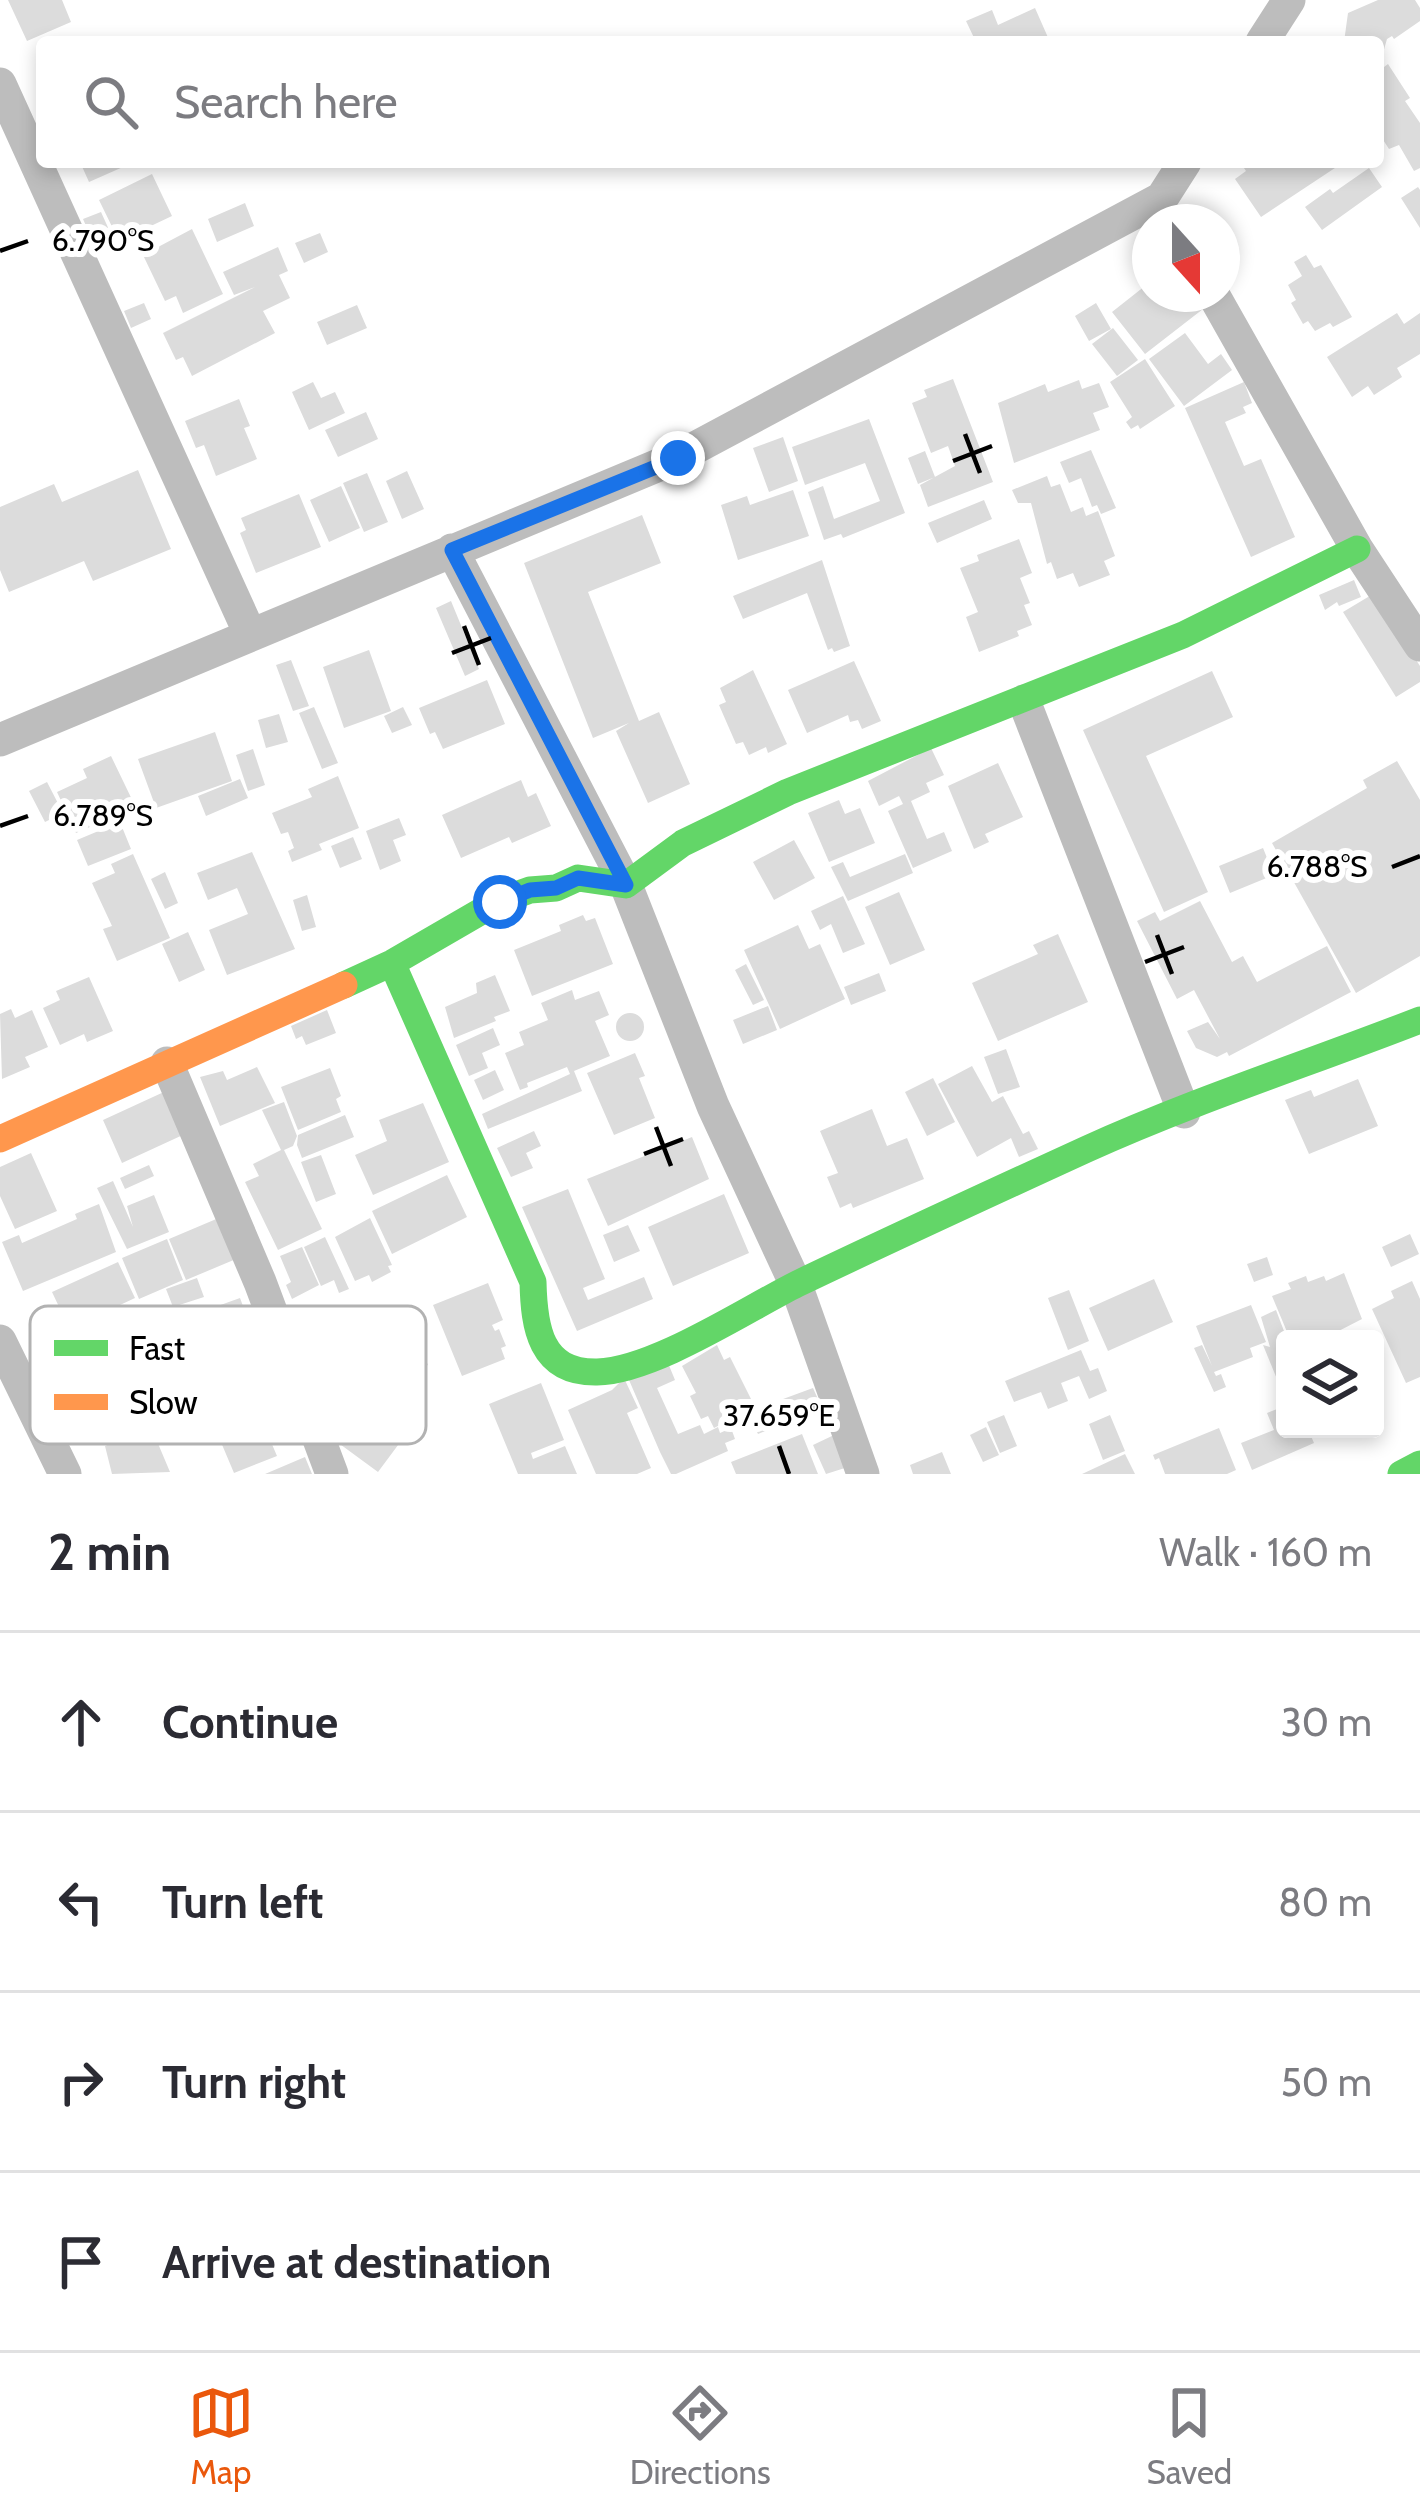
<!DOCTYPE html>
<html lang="en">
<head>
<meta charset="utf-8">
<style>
  body { margin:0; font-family:Cabin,sans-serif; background:#f7f7f7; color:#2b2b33 }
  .controls { position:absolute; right:36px; bottom:36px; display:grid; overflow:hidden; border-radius:12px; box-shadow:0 6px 18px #0003 }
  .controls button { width:108px; height:108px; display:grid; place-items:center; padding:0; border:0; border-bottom:3px solid #e1e1e2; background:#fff; color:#2b2b33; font:60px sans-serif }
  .compass { position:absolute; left:1132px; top:204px; width:108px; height:108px; border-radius:50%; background:#fff; box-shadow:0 6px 18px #0003; rotate:159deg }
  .stop { position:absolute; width:36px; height:36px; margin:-27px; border:9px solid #1a73e8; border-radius:50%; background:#fff }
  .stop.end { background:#1a73e8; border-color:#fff; box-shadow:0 3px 12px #0008 }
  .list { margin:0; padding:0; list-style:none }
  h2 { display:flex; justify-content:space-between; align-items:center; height:156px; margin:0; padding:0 48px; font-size:51px }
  h2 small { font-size:39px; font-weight:400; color:#7c7c81 }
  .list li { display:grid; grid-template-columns:78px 1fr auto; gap:36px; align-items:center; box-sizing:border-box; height:180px; padding:0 48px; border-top:3px solid #e1e1e2 }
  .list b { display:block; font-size:45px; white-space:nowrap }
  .list em { font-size:39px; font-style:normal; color:#7c7c81 }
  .icon { flex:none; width:66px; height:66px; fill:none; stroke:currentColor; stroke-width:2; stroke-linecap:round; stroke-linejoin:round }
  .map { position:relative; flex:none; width:1420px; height:1474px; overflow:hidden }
  .search { position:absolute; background:#fff; box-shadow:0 6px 18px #0003; left:36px; right:36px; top:36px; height:132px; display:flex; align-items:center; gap:30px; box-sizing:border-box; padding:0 42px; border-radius:12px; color:#7c7c81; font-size:45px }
  .sheet { height:876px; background:#fff }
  nav { display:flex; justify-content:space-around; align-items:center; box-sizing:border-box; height:168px; border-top:3px solid #e1e1e2; background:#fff; font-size:33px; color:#7c7c81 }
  nav a { display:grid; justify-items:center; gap:6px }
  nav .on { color:#ea580c }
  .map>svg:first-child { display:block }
  .building { fill:#dcdcdc }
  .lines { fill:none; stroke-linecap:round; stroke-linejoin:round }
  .street { stroke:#bdbdbd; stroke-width:33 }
  .fast { stroke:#63d668; stroke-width:27 }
  .slow { stroke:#ff974d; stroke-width:27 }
  .route { stroke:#1a73e8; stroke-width:15 }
  .ticks { fill:none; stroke:#000; stroke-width:4.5 }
  .key { fill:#fff; stroke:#b2b2b2; stroke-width:3 }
  .key-label { font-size:33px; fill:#000 }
  .ticks-label { font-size:30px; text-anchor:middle; fill:#000; stroke:#fff; stroke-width:12; stroke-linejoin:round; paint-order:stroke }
</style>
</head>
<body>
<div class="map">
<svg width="1420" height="1474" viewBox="0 0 1420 1474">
  <rect width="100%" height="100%" fill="#fff"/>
  <path class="building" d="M8,0H62L71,22L27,41Z
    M1378,0H1415L1420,8V21L1394,39L1392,36L1387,39L1381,60L1384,67L1388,64L1410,98L1405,101L1420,123V168L1414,171L1399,145L1389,149L1378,132V42H1344L1348,13Z
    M1035,8L1050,42H999L998,39L976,42L966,21L992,10L998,25Z
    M80,162H145L134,167L132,163L89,182Z
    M1240,162H1344L1261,217L1235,179L1246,171Z
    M1369,168L1382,187L1322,230L1305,207L1330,189L1333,193Z
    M152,174L172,216L119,241L99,200Z
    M1418,187L1420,190V228L1401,198Z
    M245,203L254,226L217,242L208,219Z
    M101,212L115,243L97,251L83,219Z
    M192,229L223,294L183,313L176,296L165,301L143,255Z
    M320,233L328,252L304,263L295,243Z
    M278,247L288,271L279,275L290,298L263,311L275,333L192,376L183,357L176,360L163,333L255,287L234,295L223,272Z
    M1306,255L1314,268L1321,265L1352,317L1333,327L1330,323L1315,331L1308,321L1303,324L1291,303L1296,300L1288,285L1302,276L1294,262Z
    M1150,282V294H1191L1203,309L1145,354L1112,312Z
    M144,303L151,319L131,328L124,311Z
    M1096,303L1111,329L1089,341L1075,316Z
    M357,305L367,328L327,345L317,322Z
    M1397,313L1404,324L1420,313V354L1397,368L1402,377L1374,395L1368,386L1352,397L1327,357Z
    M1113,328L1138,360L1117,376L1092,344Z
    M1185,333L1208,364L1221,354L1232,370L1184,406L1149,359Z
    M1145,359L1175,406L1140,429L1138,425L1131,429L1126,422L1132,417L1110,382Z
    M953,379L993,482L928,507L920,485L955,466L948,446L931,453L912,403L927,397L924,390Z
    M1079,380L1082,389L1099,383L1109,407L1093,413L1100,430L1014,463L998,403L1045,384L1048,392Z
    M313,382L321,398L335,392L345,413L309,430L292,392Z
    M1244,382L1252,403L1243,407L1246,413L1225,422L1244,466L1261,459L1295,537L1251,557L1185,408Z
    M239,399L250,426L244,428L257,459L216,476L204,445L196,448L185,421Z
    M366,412L378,439L338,457L325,430Z
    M869,419L905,513L843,538L841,534L824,540L808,492L823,486L834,519L880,501L865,463L805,485L792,447Z
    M783,437L798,481L769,492L753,448Z
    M1091,450L1116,508L1101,514L1097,505L1092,507L1081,478L1069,483L1060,462Z
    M925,451L935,477L918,484L908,458Z
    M138,470L171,549L93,581L84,561L9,592L0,570V507L54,484L62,502Z
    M407,471L424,509L402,519L386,481Z
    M367,473L388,522L364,532L343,483Z
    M1047,476L1051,487L1060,484L1071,512L1083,507L1086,516L1098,511L1115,556L1104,561L1110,575L1079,587L1073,573L1057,579L1051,562L1047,564L1031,503H1018L1012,490Z
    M341,486L360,528L329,542L310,500Z
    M793,490L809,536L738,560L721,505L747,496L750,505Z
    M299,494L321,547L256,573L240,533L246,530L241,518Z
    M984,500L992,519L937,543L928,523Z
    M642,515L661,563L588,592L639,721L659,712L690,784L648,803L616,731L629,723L593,738L524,563Z
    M1019,539L1032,573L1020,578L1030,603L1024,605L1032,625L1017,631L1019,636L979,652L966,617L978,612L960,568L979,561L977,555Z
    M822,560L850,646L834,652L832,648L828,650L807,593L743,619L733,596Z
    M1354,580L1361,597L1339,606L1337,602L1325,610L1319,595Z
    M1373,594L1420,666V682L1396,697L1343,612Z
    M451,601L479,669L465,676L436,608Z
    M369,650L391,711L344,728L323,667Z
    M291,660L309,706L293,711L276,665Z
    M854,661L881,721L862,729L858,720L850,722L848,715L807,733L788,690Z
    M753,670L787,744L768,753L766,747L749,755L743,742L736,744L719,705L726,702L720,688Z
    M1212,671L1233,717L1146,756L1208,892L1164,912L1083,730Z
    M487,680L505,724L443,749L435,732L430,734L419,708Z
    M314,707L338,763L322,769L299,713Z
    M403,707L412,725L392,733L384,716Z
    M279,714L288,742L266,748L258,720Z
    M215,732L232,781L156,808L138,759Z
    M931,748L944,775L926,783L930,792L911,801L927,839L944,832L952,851L913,868L888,811L903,804L899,796L879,806L868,781Z
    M253,749L265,785L248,791L236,755Z
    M111,756L138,812L109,825L106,820L76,833L57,792L87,778L83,769Z
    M1397,761L1420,800V956L1356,993L1272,843L1367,788L1363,780Z
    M998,763L1023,817L985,834L989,842L974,849L948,786Z
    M338,776L359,828L319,844L322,850L292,862L288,851L294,848L288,832L281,834L272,813L312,797L308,789Z
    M240,779L248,798L206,816L198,796Z
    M521,780L528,797L536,793L551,826L512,843L509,837L461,858L442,815Z
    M47,782L63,813L45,822L29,791Z
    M839,800L845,814L860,808L875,843L829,862L808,813Z
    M399,818L406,835L393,840L401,861L380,870L366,831Z
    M120,822L131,849L88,866L77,840Z
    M353,837L362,859L340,868L331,846Z
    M794,840L815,878L774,900L753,862Z
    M1263,848L1274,875L1230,893L1219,866Z
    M252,852L295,949L227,975L209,930L248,914L237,888L208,900L197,873Z
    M133,854L170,938L117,961L103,929L112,926L92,883L115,873L111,864Z
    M905,854L913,873L848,901L831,867L843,862L850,877Z
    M165,872L178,903L165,909L151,879Z
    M899,892L925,950L890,965L865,907Z
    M307,895L316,927L302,931L293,900Z
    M843,896L865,944L843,953L831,924L820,930L811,911Z
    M1200,901L1232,962L1243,956L1257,982L1327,946L1351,992L1229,1056L1227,1052L1217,1057L1196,1048L1187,1031L1208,1022L1220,1039L1194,990L1177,999L1137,921L1155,912L1160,921Z
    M583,915L586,921L595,918L613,964L532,996L514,950L561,931L559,925Z
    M798,925L809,949L820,944L845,999L780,1029L744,950Z
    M188,932L205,970L179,982L162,944Z
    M1058,934L1088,1002L998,1041L972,983L1038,954L1033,945Z
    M746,964L764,1000L753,1005L735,970Z
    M879,973L886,991L851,1005L844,987Z
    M495,975L510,1011L494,1017L496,1021L454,1038L445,1007L477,993L476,983Z
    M89,977L113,1031L87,1042L84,1034L60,1045L43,1008L60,1000L56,991Z
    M572,990L575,1000L599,991L609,1015L595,1021L610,1056L574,1071L582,1091L488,1129L482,1114L570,1074L567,1067L527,1083L528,1087L520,1090L505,1053L524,1045L519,1032L548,1020L541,1003Z
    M768,1006L777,1030L743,1044L733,1020Z
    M11,1009L15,1018L32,1010L48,1047L25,1057L30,1067L2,1079L0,1014Z
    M327,1010L336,1033L306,1045L302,1036L296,1039L291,1026Z
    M616 1027a14 14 0 1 1 28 0a14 14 0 1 1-28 0Z
    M493,1028L500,1045L482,1053L488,1068L469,1076L456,1045Z
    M1006,1049L1020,1087L998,1094L984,1057Z
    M635,1053L645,1076L639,1078L655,1118L614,1135L587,1073Z
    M972,1066L992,1102L1003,1096L1023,1134L1029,1131L1038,1149L1019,1157L1011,1138L977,1157L938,1084Z
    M257,1067L275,1103L220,1126L200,1077L223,1071L227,1080Z
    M330,1068L341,1096L336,1099L341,1112L298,1130L281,1087Z
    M495,1070L504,1090L483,1100L474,1080Z
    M933,1078L955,1122L927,1136L905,1092Z
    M1358,1079L1378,1126L1309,1154L1285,1100L1311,1090L1314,1097Z
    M166,1091L185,1134L122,1163L103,1120Z
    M284,1102L297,1136L293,1146L284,1150L322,1229L278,1250L245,1182L259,1176L253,1164L281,1150L262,1110Z
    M423,1103L449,1162L373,1195L355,1155L387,1141L379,1120Z
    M872,1109L887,1146L907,1138L924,1179L853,1208L851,1203L840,1208L827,1177L838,1173L820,1131Z
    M345,1115L354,1137L302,1158L297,1145L298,1135Z
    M534,1131L541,1146L526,1153L533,1168L511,1177L497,1148Z
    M692,1137L709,1179L608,1226L587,1179Z
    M31,1153L57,1211L15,1229L0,1196V1167Z
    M321,1155L336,1194L316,1202L301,1162Z
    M149,1165L154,1176L125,1189L120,1178Z
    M447,1175L467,1217L392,1254L372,1211Z
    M113,1181L133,1227L127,1206L154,1195L169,1232L127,1249L97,1188Z
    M568,1189L605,1279L583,1288L588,1300L644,1277L653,1299L577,1331L522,1207Z
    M724,1194L749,1253L673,1286L648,1227Z
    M99,1204L116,1252L23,1291L2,1242L19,1235L22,1243L77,1219L75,1214Z
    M221,1217L236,1259L186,1280L169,1239Z
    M370,1218L392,1265L388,1266L391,1272L372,1282L369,1275L355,1281L335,1237Z
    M628,1225L640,1251L614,1262L603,1235Z
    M1410,1234L1419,1254L1391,1267L1382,1247Z
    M325,1237L349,1289L339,1293L334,1280L321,1286L304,1247Z
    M167,1239L183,1280L139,1299L122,1258Z
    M302,1247L319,1285L292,1299L286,1285L291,1282L280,1256Z
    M1267,1257L1273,1275L1254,1282L1247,1264Z
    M118,1262L135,1298L62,1332L54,1314L61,1311L52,1292Z
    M1344,1273L1362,1319L1327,1337L1326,1334L1313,1339H1290L1272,1296L1291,1289L1288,1283L1306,1276L1308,1282L1324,1276L1326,1281Z
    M197,1278L204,1297L173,1307L166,1289Z
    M1154,1279L1173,1322L1108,1351L1089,1308Z
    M1412,1281L1420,1299V1377L1406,1383L1372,1309L1394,1298L1391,1291Z
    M488,1283L503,1320L492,1325L495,1331L499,1329L506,1346L501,1348L505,1359L462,1376L433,1305Z
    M1069,1290L1089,1341L1068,1350L1048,1298Z
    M240,1298L261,1354L223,1372L201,1312Z
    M1251,1305L1266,1342L1250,1348L1253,1357L1214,1372L1216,1376L1221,1374L1226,1387L1214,1392L1194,1348L1202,1345L1212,1366L1196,1326Z
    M153,1306L155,1312L145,1317L171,1309L174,1316L180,1314L198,1363L176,1371L157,1324L169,1375L77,1400L64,1353L99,1344L95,1326L149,1312L147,1308Z
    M410,1306L424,1341L419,1344L428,1365L398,1379L373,1355L362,1319Z
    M1276,1310L1287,1339L1285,1382L1279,1384L1263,1345L1270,1347L1261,1317Z
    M717,1345L724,1360L730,1357L755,1407L714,1428L708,1416L701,1419L690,1396L696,1393L682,1366Z
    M1081,1350L1090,1371L1098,1368L1107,1391L1089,1399L1079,1376L1061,1383L1068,1401L1048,1409L1041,1392L1014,1402L1005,1381Z
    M668,1363L675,1380L657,1388L678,1434L700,1425L704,1434L718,1427L720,1433L731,1428L735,1439L725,1443L728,1451L676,1474H671L660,1452L629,1380Z
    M624,1378L638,1408L627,1413L651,1468L637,1474H596L568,1410L612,1390Z
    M541,1383L564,1440L531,1453L533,1459L565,1446L577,1474H518L489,1404Z
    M247,1386L277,1456L234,1473L215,1428L202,1433L198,1421L210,1417L205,1403Z
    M813,1388L822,1408L758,1434L750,1417L759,1414L761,1407Z
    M363,1400L407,1433L378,1472L333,1439Z
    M1285,1406V1429H1308L1314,1443L1252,1470L1241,1443L1274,1430L1267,1413Z
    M1004,1415L1017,1446L1000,1453L987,1422Z
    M1110,1415L1125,1451L1103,1460L1089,1424Z
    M151,1427L170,1472L112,1474L105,1446Z
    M986,1427L999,1455L983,1462L970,1435Z
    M1219,1428L1236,1470L1227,1474H1165L1159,1458L1155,1460L1153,1455Z
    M802,1434L818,1474H736L731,1462Z
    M834,1435L848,1467L826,1474L813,1445Z
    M942,1452L951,1474H913L910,1465Z
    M1125,1454L1135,1474H1082Z
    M305,1457L312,1474H265Z"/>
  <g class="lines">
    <path class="street" d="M1262,42L1289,0
      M0,84L250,634
      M1213,294L1357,549L1420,645
      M452,550L626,885L713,1106L796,1285L863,1474
      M1024,701L1184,1112
      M0,740L678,457L1162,198L1185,162
      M167,1063L260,1282L332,1474
      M0,1341L65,1474"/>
    <path class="fast" d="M392,963L533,1282C534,1327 540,1373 597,1372C653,1371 745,1310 797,1284C893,1238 991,1193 1087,1149C1195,1100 1310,1063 1420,1020
      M344,985L392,963L499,901L530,890L556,888L578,878L626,885L683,843L788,792L1183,635L1357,549
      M1401,1474L1420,1464"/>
    <path class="slow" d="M0,1139L344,985"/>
  </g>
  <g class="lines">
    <path class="route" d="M500,902L530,890L556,888L578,878L626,885L452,550L678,458"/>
  </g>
  <path class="ticks" d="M0,251L28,241M965,434L980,473M953,461L992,446M464,626L479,665M452,653L491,638M0,826L28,816M1392,867L1420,856M1157,935L1172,974M1145,962L1184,947M656,1127L671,1166M644,1154L683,1139M779,1446L789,1474"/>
  <rect x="30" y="1306" width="396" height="138" rx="18" class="key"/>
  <rect x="54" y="1340" width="54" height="16" fill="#63d668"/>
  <rect x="54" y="1394" width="54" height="16" fill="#ff974d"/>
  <g class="key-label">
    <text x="129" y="1360">Fast</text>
    <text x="129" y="1414">Slow</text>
  </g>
  <g class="ticks-label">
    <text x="103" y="251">6.790°S</text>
    <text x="103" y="826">6.789°S</text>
    <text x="1317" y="877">6.788°S</text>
    <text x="779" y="1426">37.659°E</text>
  </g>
</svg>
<div class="controls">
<button><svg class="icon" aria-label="layers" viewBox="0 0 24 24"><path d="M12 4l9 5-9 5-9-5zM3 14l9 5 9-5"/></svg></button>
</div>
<svg class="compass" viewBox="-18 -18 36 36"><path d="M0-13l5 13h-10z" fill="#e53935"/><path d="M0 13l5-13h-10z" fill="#7c7c81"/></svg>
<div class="stop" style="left:500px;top:902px"></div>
<div class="stop end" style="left:678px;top:458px"></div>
<div class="search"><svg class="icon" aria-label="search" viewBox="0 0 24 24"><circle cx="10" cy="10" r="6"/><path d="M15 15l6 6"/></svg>Search here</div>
</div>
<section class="sheet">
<h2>2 min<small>Walk · 160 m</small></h2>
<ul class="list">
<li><svg class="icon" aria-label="ahead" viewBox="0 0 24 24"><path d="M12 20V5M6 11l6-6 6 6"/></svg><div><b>Continue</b></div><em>30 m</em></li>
<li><svg class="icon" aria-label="left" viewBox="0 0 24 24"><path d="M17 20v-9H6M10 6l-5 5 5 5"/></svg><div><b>Turn left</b></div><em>80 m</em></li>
<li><svg class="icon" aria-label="right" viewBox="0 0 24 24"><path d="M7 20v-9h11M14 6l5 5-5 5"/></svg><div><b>Turn right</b></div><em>50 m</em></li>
<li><svg class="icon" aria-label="arrive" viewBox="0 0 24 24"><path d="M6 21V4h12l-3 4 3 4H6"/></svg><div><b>Arrive at destination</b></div></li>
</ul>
</section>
<nav>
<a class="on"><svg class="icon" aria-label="map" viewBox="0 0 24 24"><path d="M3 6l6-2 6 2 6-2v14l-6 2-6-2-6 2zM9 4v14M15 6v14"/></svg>Map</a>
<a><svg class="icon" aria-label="directions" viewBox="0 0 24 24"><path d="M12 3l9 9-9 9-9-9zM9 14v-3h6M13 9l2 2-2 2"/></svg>Directions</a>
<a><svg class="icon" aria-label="saved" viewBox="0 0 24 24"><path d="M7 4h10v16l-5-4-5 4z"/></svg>Saved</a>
</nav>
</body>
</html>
